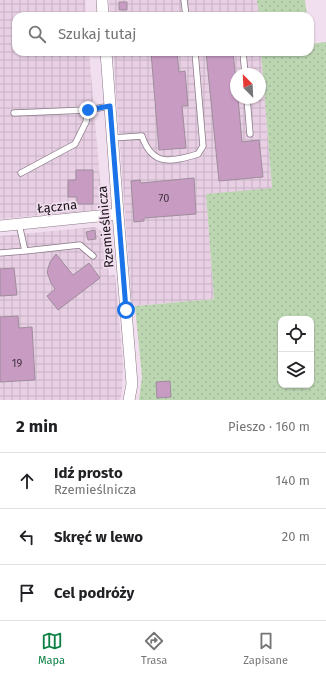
<!DOCTYPE html>
<html lang="pl">
<head>
<meta charset="utf-8">
<style>
  body { margin:0; font-family:"Fira Sans",sans-serif; background:#f6f6f6; color:#202124 }
  .controls { position:absolute; right:12px; bottom:12px; display:grid; overflow:hidden; border-radius:8px; box-shadow:0 1px 3px #0004 }
  .controls button { width:36px; height:36px; display:grid; place-items:center; padding:0; border:0; border-bottom:1px solid #e0e0e0; background:#fff; color:#202124; font:20px sans-serif }
  .compass { position:absolute; left:230px; top:68px; width:36px; height:36px; border-radius:50%; background:#fff; box-shadow:0 1px 3px #0004; rotate:336deg }
  .stop { position:absolute; width:12px; height:12px; margin:-9px; border:3px solid #1a73e8; border-radius:50%; background:#fff }
  .stop.end { background:#1a73e8; border-color:#fff; box-shadow:0 1px 4px #0008 }
  .list { margin:0; padding:0; list-style:none }
  h2 { display:flex; justify-content:space-between; align-items:center; height:52px; margin:0; padding:0 16px; font-size:17px }
  h2 small { font-size:13px; font-weight:400; color:#757577 }
  .list li { display:grid; grid-template-columns:26px 1fr auto; gap:12px; align-items:center; box-sizing:border-box; height:56px; padding:0 16px; border-top:1px solid #e0e0e0 }
  .list b { display:block; font-size:15px; white-space:nowrap }
  .list p { margin:0; font-size:13px; white-space:nowrap; color:#757577 }
  .list em { font-size:13px; font-style:normal; color:#757577 }
  .icon { flex:none; width:22px; height:22px; fill:none; stroke:currentColor; stroke-width:2; stroke-linecap:round; stroke-linejoin:round }
  .map { position:relative; flex:none; width:326px; height:400px; overflow:hidden }
  .search { position:absolute; background:#fff; box-shadow:0 1px 3px #0004; left:12px; right:12px; top:12px; height:44px; display:flex; align-items:center; gap:10px; box-sizing:border-box; padding:0 14px; border-radius:12px; color:#757577; font-size:15px }
  .sheet { height:220px; background:#fff }
  nav { display:flex; justify-content:space-around; align-items:center; box-sizing:border-box; height:56px; border-top:1px solid #e0e0e0; background:#fff; font-size:11px; color:#757577 }
  nav a { display:grid; justify-items:center; gap:2px }
  nav .on { color:#0b8043 }
  .map>svg:first-child { display:block }
  .industrial { fill:url(#industrial-grid); fill-rule:evenodd }
  .green { fill:url(#green-dots); fill-rule:evenodd }
  .building { fill:#c89bc3; stroke:#9e8d9c }
  .lines { fill:none; stroke-linecap:round; stroke-linejoin:round }
  .service-casing { stroke:#8a7987; stroke-width:7 }
  .minor-casing { stroke:#8a7987; stroke-width:12 }
  .service { stroke:#fff; stroke-width:5.5 }
  .minor { stroke:#fff; stroke-width:11 }
  .route { stroke:#1a73e8; stroke-width:5 }
  .labels { text-anchor:middle; stroke-width:3.5; stroke-linejoin:round; paint-order:stroke }
  .number-label { font-size:11px; fill:#443442 }
  .street-label { font-size:13px; fill:#181117; stroke:#f1deee }
</style>
</head>
<body>
<div class="map">
<svg width="326" height="400" viewBox="0 0 326 400">
  <defs>
    <pattern id="industrial-grid" width="8" height="8" patternUnits="userSpaceOnUse"><rect width="8" height="8" fill="#e8cfe4"/><path d="M0 4h8M4 0v8" fill="none" stroke="#c6b1c3"/></pattern>
    <pattern id="green-dots" width="8" height="8" patternUnits="userSpaceOnUse"><rect width="8" height="8" fill="#bcd6b2"/><path d="M2 2h.1M6 6h.1" fill="none" stroke="#a1b798" stroke-width="1.8" stroke-linecap="round"/></pattern>
  </defs>
  <rect width="100%" height="100%" fill="#f1deee"/>
  <path class="industrial" d="M0,0H85L86,16H16V52H89L102,203L95,210L0,219Z
    M109,0H257L259,16H110Z
    M113,52H261L272,189L206,194L214,299L132,306ZM236,74H260V98H236Z
    M95,227L105,234L109,276L115,274L123,364L122,393L120,400H0V236Z"/>
  <path class="green" d="M257,0H305L307,16H259Z
    M310,42L311,44L326,42V400H139L142,377L135,306L214,299L206,194L272,188L261,52H310ZM281,319H311V385H281Z"/>
  <path class="building" d="M119,2H127V10H119Z
    M151,52H177L179,72L185,71L188,106H182L186,148L159,150Z
    M206,52H233L236,82V98H238L242,142L259,140L263,177L219,181Z
    M76,170H93V204H77V197H68V180H76Z
    M194,178L196,214L144,218V221L134,222L131,181L140,180L141,183Z
    M95,230L96,239L88,240L86,232Z
    M56,254L73,275L89,263L100,278L58,310L47,296L55,289L51,283L47,272L50,262Z
    M14,268L17,295L0,296V269Z
    M18,316L19,328L32,327L35,380L0,382V317Z
    M170,381L171,397L157,398L156,382Z"/>
  <g class="lines">
    <g class="service-casing">
      <path id="service" d="M184,0L186,16
        M179,16H240
        M243,52L245,74
        M247,98L250,134
        M14,113L88,110
        M112,138L142,136C152,167 172,162 198,154L203,146L195,52
        M21,173L75,144L86,122L88,110L110,106
        M19,224L25,251L80,245L93,256
        M0,253L25,251"/>
    </g>
    <g class="minor-casing">
      <path id="minor" d="M102,0L103,16
        M106,52L118,214L132,384L129,400
        M0,226L118,214"/>
    </g>
    <use href="#service" class="service"/>
    <use href="#minor" class="minor"/>
  </g>
  <g class="lines">
    <path class="route" d="M88,110L110,106L126,310"/>
  </g>
  <g class="labels">
    <g class="number-label">
      <text x="164" y="202">70</text>
      <text x="17" y="367">19</text>
    </g>
    <g class="street-label">
      <text transform="translate(57 206) rotate(-6)" y="5">Łączna</text>
      <text transform="translate(105 227) rotate(-95)" y="5">Rzemieślnicza</text>
    </g>
  </g>
</svg>
<div class="controls">
<button><svg class="icon" aria-label="locate" viewBox="0 0 24 24"><circle cx="12" cy="12" r="6"/><path d="M12 2v4M12 18v4M2 12h4M18 12h4"/></svg></button>
<button><svg class="icon" aria-label="layers" viewBox="0 0 24 24"><path d="M12 4l9 5-9 5-9-5zM3 14l9 5 9-5"/></svg></button>
</div>
<svg class="compass" viewBox="-18 -18 36 36"><path d="M0-13l5 13h-10z" fill="#e53935"/><path d="M0 13l5-13h-10z" fill="#757577"/></svg>
<div class="stop" style="left:126px;top:310px"></div>
<div class="stop end" style="left:88px;top:110px"></div>
<div class="search"><svg class="icon" aria-label="search" viewBox="0 0 24 24"><circle cx="10" cy="10" r="6"/><path d="M15 15l6 6"/></svg>Szukaj tutaj</div>
</div>
<section class="sheet">
<h2>2 min<small>Pieszo · 160 m</small></h2>
<ul class="list">
<li><svg class="icon" aria-label="ahead" viewBox="0 0 24 24"><path d="M12 20V5M6 11l6-6 6 6"/></svg><div><b>Idź prosto</b><p>Rzemieślnicza</p></div><em>140 m</em></li>
<li><svg class="icon" aria-label="left" viewBox="0 0 24 24"><path d="M17 20v-9H6M10 6l-5 5 5 5"/></svg><div><b>Skręć w lewo</b></div><em>20 m</em></li>
<li><svg class="icon" aria-label="arrive" viewBox="0 0 24 24"><path d="M6 21V4h12l-3 4 3 4H6"/></svg><div><b>Cel podróży</b></div></li>
</ul>
</section>
<nav>
<a class="on"><svg class="icon" aria-label="map" viewBox="0 0 24 24"><path d="M3 6l6-2 6 2 6-2v14l-6 2-6-2-6 2zM9 4v14M15 6v14"/></svg>Mapa</a>
<a><svg class="icon" aria-label="directions" viewBox="0 0 24 24"><path d="M12 3l9 9-9 9-9-9zM9 14v-3h6M13 9l2 2-2 2"/></svg>Trasa</a>
<a><svg class="icon" aria-label="saved" viewBox="0 0 24 24"><path d="M7 4h10v16l-5-4-5 4z"/></svg>Zapisane</a>
</nav>
</body>
</html>
